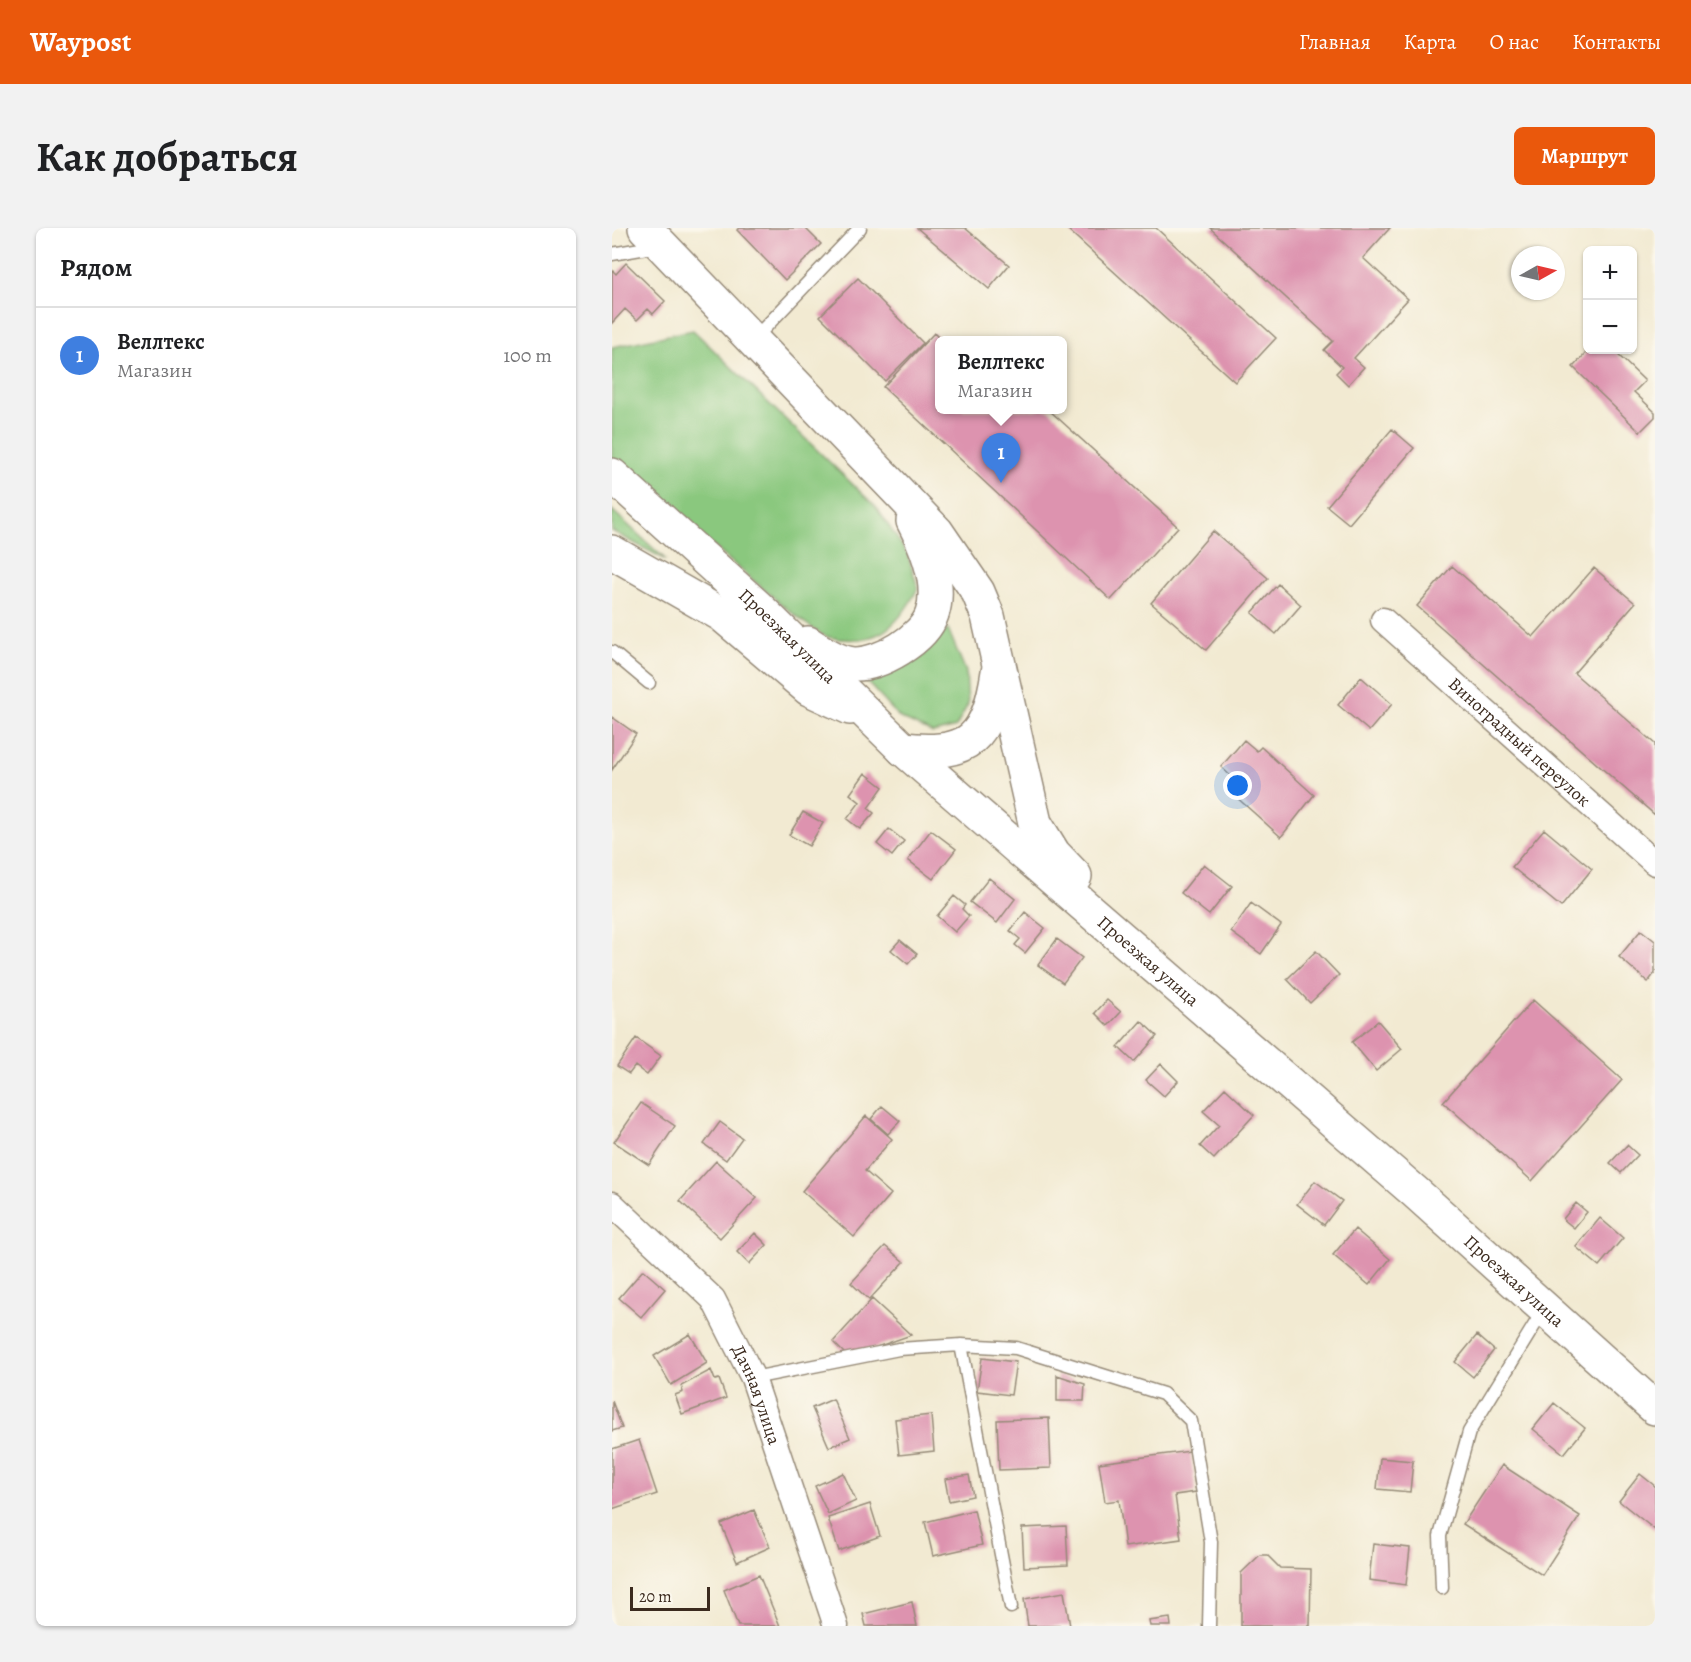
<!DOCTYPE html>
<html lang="ru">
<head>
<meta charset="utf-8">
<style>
  body { margin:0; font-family:Alegreya,serif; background:#f2f2f2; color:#202124 }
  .controls { position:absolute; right:18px; top:18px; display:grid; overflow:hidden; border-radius:9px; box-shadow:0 2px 4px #0004 }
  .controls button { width:54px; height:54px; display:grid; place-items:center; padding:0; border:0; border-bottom:2px solid #e0e0e0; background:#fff; color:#202124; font:30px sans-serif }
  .compass { position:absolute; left:899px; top:18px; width:54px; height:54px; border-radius:50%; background:#fff; box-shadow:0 2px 4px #0004; rotate:82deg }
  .scale { position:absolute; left:18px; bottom:15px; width:80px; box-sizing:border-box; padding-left:6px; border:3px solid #3b2a1e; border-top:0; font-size:16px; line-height:21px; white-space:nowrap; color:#3b2a1e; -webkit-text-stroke:4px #fbf7ec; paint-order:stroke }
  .you { position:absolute; left:626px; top:558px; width:21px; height:21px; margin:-15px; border:4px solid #fff; border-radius:50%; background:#1a73e8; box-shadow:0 0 0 9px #1a73e833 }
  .badge { display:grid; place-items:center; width:39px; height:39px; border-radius:50%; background:#ea580c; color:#fff; font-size:20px; font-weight:700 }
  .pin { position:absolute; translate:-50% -50px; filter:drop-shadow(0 2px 3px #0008) }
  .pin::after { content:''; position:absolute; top:32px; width:21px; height:18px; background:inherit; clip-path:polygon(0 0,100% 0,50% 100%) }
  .popup { position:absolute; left:323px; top:108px; width:132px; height:78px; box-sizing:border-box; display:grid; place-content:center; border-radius:9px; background:#fff; filter:drop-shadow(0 2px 4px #0005); font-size:20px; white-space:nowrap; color:#757577 }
  .popup b { font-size:22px; color:#202124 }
  .popup::after { content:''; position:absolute; left:50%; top:100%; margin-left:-12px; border:12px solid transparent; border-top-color:#fff }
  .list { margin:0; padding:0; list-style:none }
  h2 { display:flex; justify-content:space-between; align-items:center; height:78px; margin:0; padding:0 24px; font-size:26px }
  h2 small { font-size:20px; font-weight:400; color:#757577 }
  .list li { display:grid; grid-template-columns:39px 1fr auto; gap:18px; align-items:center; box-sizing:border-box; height:96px; padding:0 24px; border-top:2px solid #e0e0e0 }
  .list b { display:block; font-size:22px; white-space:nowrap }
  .list p { margin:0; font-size:20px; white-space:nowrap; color:#757577 }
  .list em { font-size:20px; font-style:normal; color:#757577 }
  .map { position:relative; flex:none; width:1043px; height:1398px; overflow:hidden; border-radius:9px }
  header { display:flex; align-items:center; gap:36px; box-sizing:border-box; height:84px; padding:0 30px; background:#ea580c; color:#fff }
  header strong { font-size:28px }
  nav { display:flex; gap:33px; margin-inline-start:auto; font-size:21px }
  .intro { display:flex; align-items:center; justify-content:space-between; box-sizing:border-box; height:144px; padding:0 36px }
  h1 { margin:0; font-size:42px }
  .button { padding:15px 27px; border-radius:9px; background:#ea580c; color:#fff; font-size:21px; font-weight:700 }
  main { display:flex; gap:36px; padding:0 36px }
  aside { flex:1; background:#fff; border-radius:9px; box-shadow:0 2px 4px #0004 }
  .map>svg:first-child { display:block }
  .green { fill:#8ac87e; stroke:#62794e; stroke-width:1.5 }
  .building { fill:#dd93af }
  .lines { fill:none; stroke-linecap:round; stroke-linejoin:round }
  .lane-casing { stroke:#968a78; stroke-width:15 }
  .street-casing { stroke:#968a78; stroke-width:27 }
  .primary-casing { stroke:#968a78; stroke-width:36 }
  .lane { stroke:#fff; stroke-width:12 }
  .street { stroke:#fff; stroke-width:24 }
  .primary { stroke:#fff; stroke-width:33 }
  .labels { text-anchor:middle; stroke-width:6; stroke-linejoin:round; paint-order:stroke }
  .street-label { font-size:18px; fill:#3b2a1e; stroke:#fbf7ec }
</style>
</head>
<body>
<header>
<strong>Waypost</strong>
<nav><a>Главная</a><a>Карта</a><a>О нас</a><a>Контакты</a></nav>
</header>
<div class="intro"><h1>Как добраться</h1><a class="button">Маршрут</a></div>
<main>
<aside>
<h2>Рядом<small></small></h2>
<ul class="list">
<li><span class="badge" style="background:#3f7fe0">1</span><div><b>Веллтекс</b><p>Магазин</p></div><em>100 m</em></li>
</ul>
</aside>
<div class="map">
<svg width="1043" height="1398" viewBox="0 0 1043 1398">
  <rect width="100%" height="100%" fill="#fbf7ec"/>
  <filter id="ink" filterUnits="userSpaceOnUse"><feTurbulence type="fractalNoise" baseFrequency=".0167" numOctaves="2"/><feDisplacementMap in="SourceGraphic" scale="12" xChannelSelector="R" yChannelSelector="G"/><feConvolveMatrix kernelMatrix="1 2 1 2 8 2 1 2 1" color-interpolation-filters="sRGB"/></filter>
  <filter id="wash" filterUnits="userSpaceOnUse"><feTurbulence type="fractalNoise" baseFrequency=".008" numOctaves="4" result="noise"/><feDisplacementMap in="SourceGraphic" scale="24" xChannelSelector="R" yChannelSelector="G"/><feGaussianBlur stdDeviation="1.35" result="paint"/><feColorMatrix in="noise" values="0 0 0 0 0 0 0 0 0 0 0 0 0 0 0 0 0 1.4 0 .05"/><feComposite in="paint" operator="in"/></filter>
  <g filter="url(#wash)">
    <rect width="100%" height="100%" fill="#f2ead2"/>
    <path class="green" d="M81,102L264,279L295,325L306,360C285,401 264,419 216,409C203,406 166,373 154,363C103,320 51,276 0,233V119Z
      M0,282L54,332L0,303Z
      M336,401L354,444L356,476L344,499L321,505L288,490L251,450L293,438Z"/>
    <g id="blocks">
      <path class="building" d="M127,0H193L209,16L173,52L125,2Z
        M305,0H353L397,37L377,61Z
        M454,0H544L664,110L623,154Z
        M598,0H778L751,30L796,71L742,130L752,139L736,157L724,145L730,139L712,122L721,113Z
        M14,35L53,73L41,86L36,81L25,92L13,81L0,95V42L4,46Z
        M246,50L311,115L273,153L208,88Z
        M322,105L328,111V182H437L566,299L499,372L271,159Z
        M975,116V122H1001L1033,153L1022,164L1043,184V189L1028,204L961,139L976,123L972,119Z
        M780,201L802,220L737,296L715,278Z
        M601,303L656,350L594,422L539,375Z
        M840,338L921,409L982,340L1023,375L962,445L1043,516V587L805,378Z
        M666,356L689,377L664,406L640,385Z
        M749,449L780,476L757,503L726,477Z
        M0,489L24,506L0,542Z
        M632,512L645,523L649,519L702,567L669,609L613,559L621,550L609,539Z
        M253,545L271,559L256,580L262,585L248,601L235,591L248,574L238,566Z
        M191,584L211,595L197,618L177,607Z
        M277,601L292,613L280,628L265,616Z
        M932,601L980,641L949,679L900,639Z
        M319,602L344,621L321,651L296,632Z
        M592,636L620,658L597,687L569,665Z
        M377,650L403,671L385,695L358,674Z
        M342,668L353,677L350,681L357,688L343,704L325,688Z
        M639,675L669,697L649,726L619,704Z
        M413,684L433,700L413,725L403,717L408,711L398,703Z
        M1029,702L1043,713V745L1036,754L1007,729Z
        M445,711L470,730L451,755L426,737Z
        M288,712L305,726L296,736L279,722Z
        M704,723L727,747L698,775L675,751Z
        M495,772L509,784L496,798L483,785Z
        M921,772L1010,852L920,953L831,874Z
        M529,793L545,808L522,834L506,819Z
        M766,793L790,821L764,843L740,814Z
        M24,810L49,828L35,847L23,838L17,846L5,838Z
        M549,836L566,853L552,868L534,852Z
        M613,860L642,887L602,931L588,918L607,897L591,883Z
        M29,875L63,898L37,937L2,914Z
        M270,878L288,893L276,906L259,891Z
        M254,888L280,911L253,943L279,966L242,1009L190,963Z
        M108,894L130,910L114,932L92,916Z
        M1015,917L1026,927L1009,945L998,935Z
        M104,933L145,970L108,1010L68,973Z
        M703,953L730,973L712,997L685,976Z
        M964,975L975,984L962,1000L951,991Z
        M988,990L1011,1010L987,1038L964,1019Z
        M743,1001L778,1031L757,1057L721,1027Z
        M143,1005L155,1017L137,1036L125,1024Z
        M273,1018L292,1034L257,1072L239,1055Z
        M31,1042L53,1061L29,1089L7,1070Z
        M260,1071L299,1107L236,1129L221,1114Z
        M78,1106L95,1135L59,1157L42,1128Z
        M865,1107L882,1122L861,1149L843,1134Z
        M370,1130L404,1134L399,1167L365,1163Z
        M99,1142L103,1152L107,1151L114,1170L70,1186L63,1167L71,1164L69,1158Z
        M445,1147L473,1156L472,1173H445Z
        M221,1171L238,1210L217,1219L200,1180Z
        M0,1173L10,1200L0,1203Z
        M942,1175L973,1200L952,1226L921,1201Z
        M319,1187L322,1223L287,1227L283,1191Z
        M437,1190L439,1240L387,1242L385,1192Z
        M27,1212L45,1266L0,1281V1221Z
        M578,1223L584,1264L563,1267L569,1311L513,1319L507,1272L493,1274L487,1235Z
        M768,1230L801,1233L798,1264L765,1261Z
        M890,1237L968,1288L930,1347L851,1296Z
        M231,1245L244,1273L216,1286L203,1258Z
        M1028,1246L1043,1258V1302L1007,1273Z
        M357,1247L361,1268L337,1273L333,1251Z
        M258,1276L268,1308L227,1323L216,1290Z
        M142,1282L158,1319L125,1334L109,1296Z
        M362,1282L370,1317L321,1328L313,1294Z
        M454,1298L456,1337L412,1339L410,1300Z
        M761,1316L798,1320L794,1357L757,1352Z
        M648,1327H655L668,1340L699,1341L698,1398H629V1345Z
        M147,1347L168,1398H126L112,1362Z
        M452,1364L458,1398H416L412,1371Z
        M300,1374L305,1398H254L251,1386Z
        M558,1390L559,1398H538L537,1393Z"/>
    </g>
  </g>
  <g filter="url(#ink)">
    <use href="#blocks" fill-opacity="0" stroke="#968a78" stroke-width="1.5"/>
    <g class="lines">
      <g class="lane-casing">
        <path id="lane" d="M0,26L46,18
          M142,111L248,0
          M0,424L37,455
          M349,1117L399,1379
          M141,1150L287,1121L349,1117L404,1120L551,1166L579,1193L599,1314L597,1398
          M830,1360L828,1308L857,1204L931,1083"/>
      </g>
      <g class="street-casing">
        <g id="street">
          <path id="s1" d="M771,392L1043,635"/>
          <path id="s2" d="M0,976L101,1071L141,1150L224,1398"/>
        </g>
      </g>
      <g class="primary-casing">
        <g id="primary">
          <path d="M33,0L325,304L366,364L376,388L423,595L442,626L463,648"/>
          <path id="s3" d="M0,247L146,379L291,521L803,964L1043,1180"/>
          <path d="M0,324L110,387L197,461L238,480"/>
          <path d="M196,415C208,423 226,435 242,436C268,437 312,411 320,386C330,356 315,320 301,293"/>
          <path d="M291,521C359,529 376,509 386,444"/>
        </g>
      </g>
      <use href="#lane" class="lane"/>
      <use href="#street" class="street"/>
      <use href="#primary" class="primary"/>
    </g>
  </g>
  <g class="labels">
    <g class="street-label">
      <text dy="6" stroke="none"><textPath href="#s3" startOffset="238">Проезжая улица</textPath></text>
      <text dy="6" stroke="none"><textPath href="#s1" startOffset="183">Виноградный переулок</textPath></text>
      <text dy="6" stroke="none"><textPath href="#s3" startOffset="724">Проезжая улица</textPath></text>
      <text dy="6" stroke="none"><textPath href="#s3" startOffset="1210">Проезжая улица</textPath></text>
      <text dy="6" stroke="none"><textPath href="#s2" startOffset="244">Дачная улица</textPath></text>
    </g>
  </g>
</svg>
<div class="controls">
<button>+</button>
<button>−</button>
</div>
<svg class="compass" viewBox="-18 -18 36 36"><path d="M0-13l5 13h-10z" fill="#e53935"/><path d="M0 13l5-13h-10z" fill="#757577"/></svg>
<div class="scale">20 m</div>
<div class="you"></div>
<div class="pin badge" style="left:389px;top:255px;background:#3f7fe0">1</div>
<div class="popup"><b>Веллтекс</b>Магазин</div>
</div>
</main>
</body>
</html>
